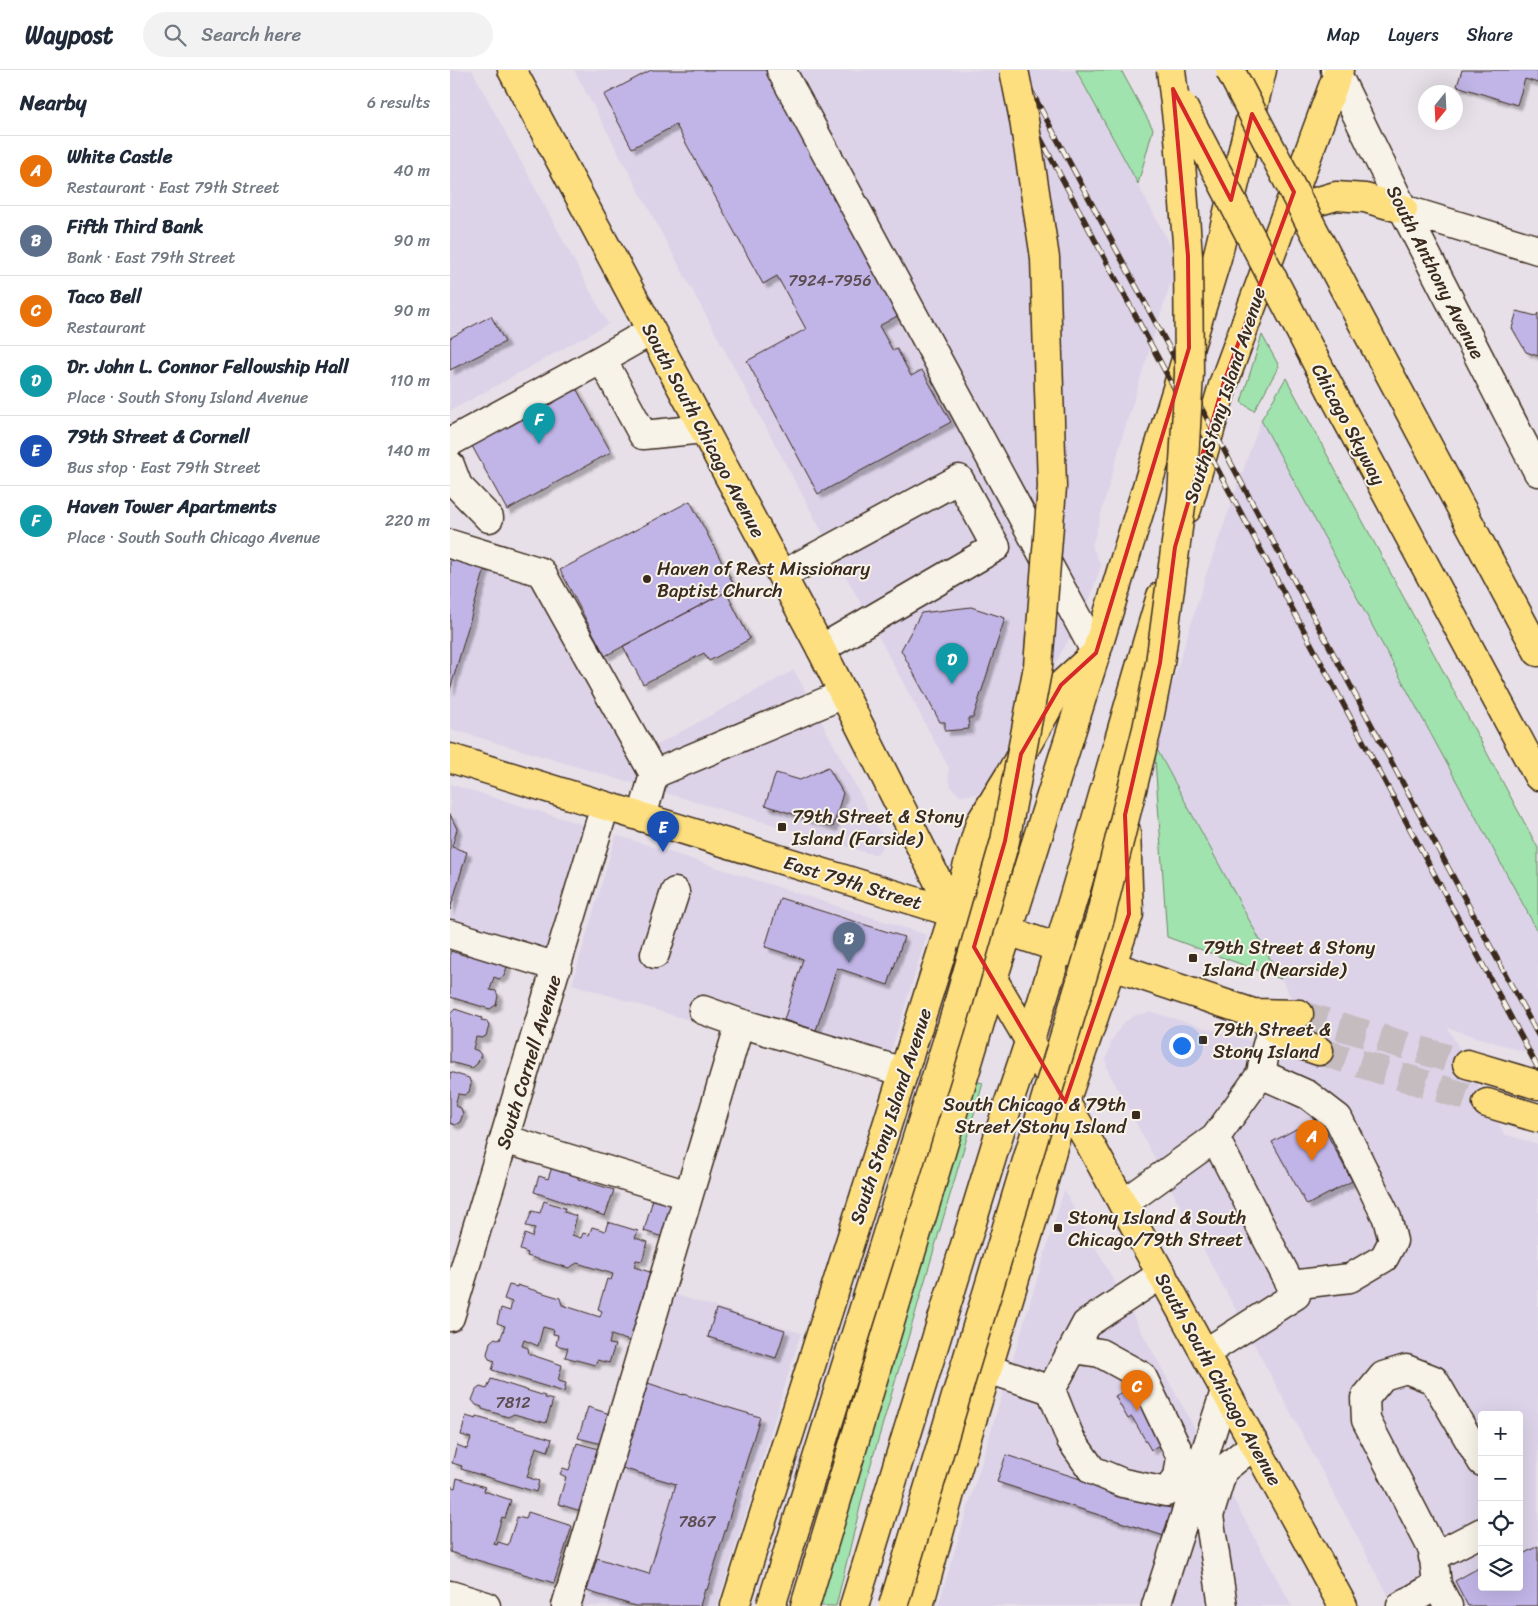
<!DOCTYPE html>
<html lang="en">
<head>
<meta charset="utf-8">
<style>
  body { margin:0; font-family:Sriracha,sans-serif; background:#f2f2f3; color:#1f2937 }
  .controls { position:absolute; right:15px; bottom:15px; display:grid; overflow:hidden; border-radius:5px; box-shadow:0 5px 20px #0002 }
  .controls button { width:45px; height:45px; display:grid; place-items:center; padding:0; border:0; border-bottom:1px solid #e0e1e3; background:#fff; color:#1f2937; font:25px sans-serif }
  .compass { position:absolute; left:968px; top:15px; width:45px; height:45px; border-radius:50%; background:#fff; box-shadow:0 5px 20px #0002; rotate:198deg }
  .you { position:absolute; left:731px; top:975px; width:18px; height:18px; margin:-12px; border:4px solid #fff; border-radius:50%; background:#1a73e8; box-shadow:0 0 0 8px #1a73e833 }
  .badge { display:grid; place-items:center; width:32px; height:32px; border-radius:50%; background:#0f766e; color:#fff; font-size:16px; font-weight:700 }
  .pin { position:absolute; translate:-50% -41px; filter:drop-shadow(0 1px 2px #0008) }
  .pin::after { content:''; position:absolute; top:26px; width:18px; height:15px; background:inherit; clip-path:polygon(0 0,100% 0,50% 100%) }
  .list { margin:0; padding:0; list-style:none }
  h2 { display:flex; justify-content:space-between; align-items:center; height:65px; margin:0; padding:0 20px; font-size:21px }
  h2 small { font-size:16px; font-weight:400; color:#747a83 }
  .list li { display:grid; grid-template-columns:32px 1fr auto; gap:15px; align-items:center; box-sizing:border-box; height:70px; padding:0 20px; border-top:1px solid #e0e1e3 }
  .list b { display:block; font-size:19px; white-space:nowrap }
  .list p { margin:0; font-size:16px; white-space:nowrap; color:#747a83 }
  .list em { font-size:16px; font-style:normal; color:#747a83 }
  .icon { flex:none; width:28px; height:28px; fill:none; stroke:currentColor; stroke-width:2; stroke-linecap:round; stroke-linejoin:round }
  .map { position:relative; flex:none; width:1088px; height:1536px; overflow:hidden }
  header { display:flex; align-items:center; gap:30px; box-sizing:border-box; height:70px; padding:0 25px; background:#fff; border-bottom:1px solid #e0e1e3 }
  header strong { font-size:24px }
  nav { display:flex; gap:28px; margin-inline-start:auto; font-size:18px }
  .search { width:350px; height:45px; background:#f2f2f3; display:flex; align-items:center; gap:12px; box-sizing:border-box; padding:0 18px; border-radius:28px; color:#747a83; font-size:19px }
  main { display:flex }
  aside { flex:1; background:#fff }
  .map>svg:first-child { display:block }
  .built { fill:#dcd3e8; fill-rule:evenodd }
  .green { fill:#a0e3af; stroke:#6e8666 }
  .building { fill:#c1b5e7; stroke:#3b2a1e; filter:url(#shadow) }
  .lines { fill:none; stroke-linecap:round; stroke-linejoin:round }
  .major-tunnel { stroke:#c5bcc0; stroke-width:28; stroke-dasharray:28 14; stroke-linecap:butt }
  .minor-casing { stroke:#3b2a1e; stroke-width:31 }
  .major-casing { stroke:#3b2a1e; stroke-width:31 }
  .highway-casing { stroke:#3b2a1e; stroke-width:31 }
  .minor { stroke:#f7f3e8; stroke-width:28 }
  .major { stroke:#fedf80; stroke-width:28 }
  .highway { stroke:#fedf80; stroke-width:28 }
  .rail-casing { stroke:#3b2a1e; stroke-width:5.5 }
  .rail { stroke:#f7f3e8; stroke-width:4; stroke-dasharray:11; stroke-linecap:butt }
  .highway-bridge-casing { stroke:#3b2a1e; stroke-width:31; stroke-linecap:butt }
  .highway-bridge { stroke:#fedf80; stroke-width:28 }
  .marked { fill:none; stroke:#d62828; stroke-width:4; stroke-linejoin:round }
  .poi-dot { fill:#3b2a1e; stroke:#f7f3e8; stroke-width:2 }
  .labels { text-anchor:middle; stroke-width:4; stroke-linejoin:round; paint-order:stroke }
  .number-label { font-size:16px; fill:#5c4d50 }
  .street-label { font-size:19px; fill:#3b2a1e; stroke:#f7f3e8 }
  .poi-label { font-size:19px; fill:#3b2a1e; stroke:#f7f3e8; text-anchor:start }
</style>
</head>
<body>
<header>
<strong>Waypost</strong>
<div class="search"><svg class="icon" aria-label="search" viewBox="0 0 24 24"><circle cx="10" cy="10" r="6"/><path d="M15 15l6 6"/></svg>Search here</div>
<nav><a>Map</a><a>Layers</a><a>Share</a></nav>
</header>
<main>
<aside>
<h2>Nearby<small>6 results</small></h2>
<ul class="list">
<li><span class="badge" style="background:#e8710a">A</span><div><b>White Castle</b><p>Restaurant · East 79th Street</p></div><em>40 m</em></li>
<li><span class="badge" style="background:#5c6f8a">B</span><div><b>Fifth Third Bank</b><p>Bank · East 79th Street</p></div><em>90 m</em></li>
<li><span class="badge" style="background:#e8710a">C</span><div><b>Taco Bell</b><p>Restaurant</p></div><em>90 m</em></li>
<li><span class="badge" style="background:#0f9aa8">D</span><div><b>Dr. John L. Connor Fellowship Hall</b><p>Place · South Stony Island Avenue</p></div><em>110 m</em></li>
<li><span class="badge" style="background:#1a4fb4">E</span><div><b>79th Street &amp; Cornell</b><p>Bus stop · East 79th Street</p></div><em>140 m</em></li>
<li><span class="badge" style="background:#0f9aa8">F</span><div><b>Haven Tower Apartments</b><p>Place · South South Chicago Avenue</p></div><em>220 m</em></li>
</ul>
</aside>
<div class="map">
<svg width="1088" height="1536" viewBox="0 0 1088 1536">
  <defs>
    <filter id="shadow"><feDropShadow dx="4.5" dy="4.5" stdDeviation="1" flood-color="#0004"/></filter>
  </defs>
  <rect width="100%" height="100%" fill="#e7e0e8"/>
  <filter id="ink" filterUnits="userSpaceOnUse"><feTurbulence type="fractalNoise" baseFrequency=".02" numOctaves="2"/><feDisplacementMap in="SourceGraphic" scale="10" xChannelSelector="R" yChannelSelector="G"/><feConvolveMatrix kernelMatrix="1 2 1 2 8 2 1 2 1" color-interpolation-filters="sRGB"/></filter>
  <g filter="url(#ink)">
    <path class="built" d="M0,0H22L158,254L0,341Z
      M124,0H626L728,189L675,358L642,476L651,495L638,535L537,714L528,724L510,726L501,717L498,705L499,698Z
      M811,350L1088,862V986L998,958L1054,1064L1088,1074V1536H944L657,999L656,989L662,970L673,953L686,945L701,942L874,992L835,916L704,674L756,505ZM1032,1345H1069V1517H1032Z
      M0,474L91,502L192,683L344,600L435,771L432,778L426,784L418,783L0,659Z
      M0,714L137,756L96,893L0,864Z
      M166,765L477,865L432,1010L122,914Z
      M614,1120L842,1536H488Z
      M210,1220L351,1263L267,1536H116Z"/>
    <path class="green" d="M626,0H671L703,59L688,114Z
      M812,265L829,296L804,341L791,332Z
      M836,308L1088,778V862L811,350Z
      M704,674L831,909L717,867Z
      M522,1011L533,1013L418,1404L386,1536H369Z"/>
    <path class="building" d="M201,0H317L449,245L429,256L443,281L447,279L461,306L472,300L501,352L368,424L297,291L356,259L327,206L313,214L226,55L182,78L154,25Z
      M1012,0H1088V13L1075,9L1067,35L1007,16Z
      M1067,241L1086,246L1088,243V286L1076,282L1062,258Z
      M41,246L55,272L0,300V268Z
      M121,309L161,382L57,440L16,365Z
      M240,431L285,517L155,586L110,500Z
      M0,484L36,495L0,620Z
      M276,522L300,569L259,591L254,583L193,614L173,576Z
      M521,537L555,548L523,648H518L519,659L495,661V652H490L451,580L471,543Z
      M378,697L393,723L383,757L315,735L326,703L350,710Z
      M0,744L7,759L2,777L17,782L0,840Z
      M330,828L454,867L438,915L387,898L366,960L334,950L353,889L315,877Z
      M0,881L17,886L21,881L54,893L57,897L54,906L49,909L44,907L40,920L46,921L48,926L46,935L40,939L0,927Z
      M5,939L32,948L31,950L37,951L39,956L36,966L32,968L26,967L23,979L28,981L31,985L27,994L22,998L0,992V944Z
      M0,1002L19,1008L21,1014L19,1022L14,1025L8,1024L5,1036L11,1038L13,1044L10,1052L5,1055L0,1053Z
      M868,1047L902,1111L857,1135L822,1072Z
      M102,1097L128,1106V1109L164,1120L155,1146L84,1122L89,1106L98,1109Z
      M203,1129L226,1136L216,1168L194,1161Z
      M94,1131L115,1138L114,1142L127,1146L122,1165L131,1168L133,1163L139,1165L142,1157L155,1161L158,1152L188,1161L185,1168L198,1172L192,1191L186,1190L184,1197L200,1202L180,1271L161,1265L159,1274L165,1275L159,1293L147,1290L145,1295L115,1287L118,1278L106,1275L108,1265L103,1264L104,1260L93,1257L88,1276L74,1270L72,1276L78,1278L79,1284L112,1295L108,1311L116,1313L114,1322L42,1300L45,1291L39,1289L37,1284L40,1272L45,1268L50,1270L55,1256L47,1253L51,1238L60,1241L62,1232L54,1229L59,1215L67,1217V1215L110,1228L112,1235L150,1247L152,1241L148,1239L157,1209L161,1210L163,1204L127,1193L119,1198L77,1186L78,1183L70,1180L75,1164L82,1167L85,1158L76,1156L82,1141L90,1143Z
      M266,1239L335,1260L326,1288L258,1267Z
      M41,1309L95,1326V1328L103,1330L96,1353L64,1344L58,1347L32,1339V1337L26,1335L22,1330L26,1320L30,1317L37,1319Z
      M690,1312L717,1370L701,1380L682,1347L678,1349L665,1326Z
      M198,1313L233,1325V1324L310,1347L257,1520L255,1519L250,1536H185L137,1521L147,1488L199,1504L226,1414L172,1398Z
      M138,1337L160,1344L152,1374L128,1368Z
      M16,1346L26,1349L27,1347L102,1369L98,1381L86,1377L77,1407L89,1411L86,1422L11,1399L12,1396L2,1393L7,1375L17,1379L21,1368L11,1365Z
      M127,1373L149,1379L131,1441L108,1434L116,1407L110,1404L113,1398L119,1400Z
      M556,1385L723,1439L714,1466L547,1412Z
      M7,1408L35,1417L34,1421L61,1430L55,1448L52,1447L44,1474L47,1475L48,1472L58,1475L67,1447L76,1449L78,1442L122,1456L104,1513L0,1482V1416L5,1418Z
      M1088,1476V1536H1018L1005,1511L1032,1496V1517H1069V1486Z"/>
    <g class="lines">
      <path class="major-tunnel" d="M849,944L1017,994
        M869,981L1037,1033"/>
      <g class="minor-casing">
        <path id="minor" d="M331,0L646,583
          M885,0L953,139L1088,402
          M953,139L1088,180
          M152,289L193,365L254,359
          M0,372L152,289L201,261
          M0,395L8,416L39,448
          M0,474L91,502L204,704L192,747
          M332,505L509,409L546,477L371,579
          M204,704L394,624
          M0,864L107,897
          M205,884L225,822
          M253,940L290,953L454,1002
          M811,1004L858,1025L888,1048L937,1148L943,1171L934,1188L900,1208L841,1215
          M54,1069L238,1125
          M673,1134L765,1068
          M0,1247L155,736
          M755,1283L846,1225L765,1068L811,1004L815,982L822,957
          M538,1299L601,1320L636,1254L712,1204
          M601,1320L621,1370L642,1400L673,1413L716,1422L728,1407L731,1387L692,1306L650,1283L623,1279
          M983,1487L1032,1462
          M0,1525L36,1536
          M116,1536L290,953
          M706,1536L775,1321
          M773,1536L759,1446L773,1400L805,1374
          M951,1536L987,1515
          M998,1536L987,1515L983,1480L916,1350L915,1328L933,1306L956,1299L984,1310L1032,1392"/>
      </g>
      <g class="major-casing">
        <path id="major" d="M62,0L371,579L504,843L640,1074L893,1536
          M0,688L504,843L803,943L849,944
          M803,943L843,972L869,981
          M1017,994L1088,1015
          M1037,1033L1088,1048
          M285,1536L504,843L530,753L559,706L611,615L646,583
          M469,1536L500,1423L589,1129L615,1032L679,844L676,761"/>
      </g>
      <g class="highway-casing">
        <path id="highway" d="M834,149L855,135L886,126L915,128L953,139
          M906,241L1088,582
          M882,322L1088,706
          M737,439L774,312L889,0
          M355,1536L543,909L646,583L767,188L812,0
          M404,1536L558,1035C616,867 660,695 711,526"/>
      </g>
      <use href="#minor" class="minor"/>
      <use href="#major" class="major"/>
      <use href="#highway" class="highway"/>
      <g class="rail-casing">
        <path id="rail" d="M554,0L1088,998
          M570,0L1088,965"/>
      </g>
      <use href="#rail" class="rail"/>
      <g class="highway-bridge-casing">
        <path id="highway-bridge" d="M780,0L906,241
          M732,35L882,322
          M321,1536L458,1097L501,959L555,771L588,596L602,417L595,188L574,50L564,0
          M443,1536L650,848L697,659L710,593L732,428L739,303L738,186L729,67L721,0"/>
      </g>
      <use href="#highway-bridge" class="highway-bridge"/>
    </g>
  </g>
  <path class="marked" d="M723,19L781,130L802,44L844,122L774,312L725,477L710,593L675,745L679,844L615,1032L524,877L555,771L571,684L611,615L646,583L739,278L738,186Z"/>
  <g class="poi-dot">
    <circle cx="197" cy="509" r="5"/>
    <rect x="327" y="752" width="10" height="10" rx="2.5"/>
    <rect x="738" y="883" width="10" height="10" rx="2.5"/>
    <rect x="748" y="965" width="10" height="10" rx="2.5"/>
    <rect x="681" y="1040" width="10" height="10" rx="2.5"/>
    <rect x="603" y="1153" width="10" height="10" rx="2.5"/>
  </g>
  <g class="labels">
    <g class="number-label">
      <text x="380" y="216">7924-7956</text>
      <text x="63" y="1338">7812</text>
      <text x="247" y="1457">7867</text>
    </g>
    <g class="street-label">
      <text transform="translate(986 202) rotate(63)" y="7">South Anthony Avenue</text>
      <text transform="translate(774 325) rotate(-72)" y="7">South Stony Island Avenue</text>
      <text transform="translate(899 354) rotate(62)" y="7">Chicago Skyway</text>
      <text transform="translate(254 360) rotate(62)" y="7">South South Chicago Avenue</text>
      <text transform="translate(403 812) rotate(17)" y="7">East 79th Street</text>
      <text transform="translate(78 992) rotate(-73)" y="7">South Cornell Avenue</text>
      <text transform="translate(440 1046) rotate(-72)" y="7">South Stony Island Avenue</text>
      <text transform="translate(769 1309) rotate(61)" y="7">South South Chicago Avenue</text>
    </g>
    <g class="poi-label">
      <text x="207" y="505">Haven of Rest Missionary<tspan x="207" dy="22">Baptist Church</tspan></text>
      <text x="342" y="753">79th Street &amp; Stony<tspan x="342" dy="22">Island (Farside)</tspan></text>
      <text x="753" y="884">79th Street &amp; Stony<tspan x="753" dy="22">Island (Nearside)</tspan></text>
      <text x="763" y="966">79th Street &amp;<tspan x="763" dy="22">Stony Island</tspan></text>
      <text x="676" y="1041" text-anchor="end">South Chicago &amp; 79th<tspan x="676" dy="22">Street/Stony Island</tspan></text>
      <text x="618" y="1154">Stony Island &amp; South<tspan x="618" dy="22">Chicago/79th Street</tspan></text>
    </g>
  </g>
</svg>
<div class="controls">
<button>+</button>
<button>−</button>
<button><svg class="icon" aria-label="locate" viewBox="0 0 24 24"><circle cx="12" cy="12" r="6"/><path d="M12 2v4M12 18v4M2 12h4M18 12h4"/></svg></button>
<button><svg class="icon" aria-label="layers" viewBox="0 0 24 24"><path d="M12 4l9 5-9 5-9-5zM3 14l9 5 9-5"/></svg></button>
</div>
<svg class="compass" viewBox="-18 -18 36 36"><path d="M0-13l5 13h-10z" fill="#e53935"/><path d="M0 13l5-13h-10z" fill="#747a83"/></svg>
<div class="you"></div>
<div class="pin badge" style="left:862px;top:1091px;background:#e8710a">A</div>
<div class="pin badge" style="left:399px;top:893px;background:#5c6f8a">B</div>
<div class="pin badge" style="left:687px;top:1341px;background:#e8710a">C</div>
<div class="pin badge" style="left:502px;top:614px;background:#0f9aa8">D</div>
<div class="pin badge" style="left:213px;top:782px;background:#1a4fb4">E</div>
<div class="pin badge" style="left:89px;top:374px;background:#0f9aa8">F</div>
</div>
</main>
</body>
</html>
